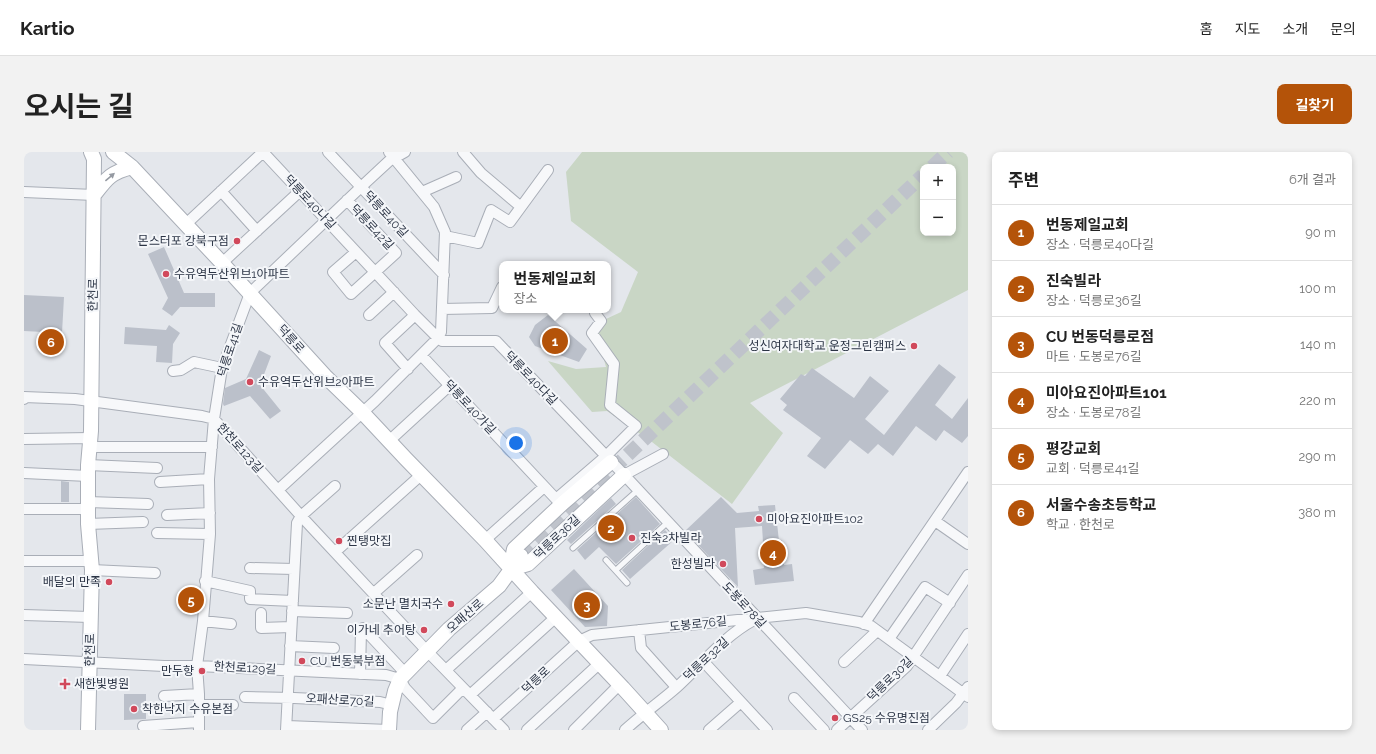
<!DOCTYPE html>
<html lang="ko">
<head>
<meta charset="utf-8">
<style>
  body { margin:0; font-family:Raleway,"Noto Sans KR",sans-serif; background:#f2f2f2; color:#222 }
  .controls { position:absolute; right:12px; top:12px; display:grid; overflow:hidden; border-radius:8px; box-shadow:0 2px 6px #0003 }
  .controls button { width:36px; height:36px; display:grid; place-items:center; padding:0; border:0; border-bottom:1px solid #e0e0e0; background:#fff; color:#222; font:20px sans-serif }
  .you { position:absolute; left:492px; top:291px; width:14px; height:14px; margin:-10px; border:3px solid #fff; border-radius:50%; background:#1a73e8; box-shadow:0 0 0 6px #1a73e833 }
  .badge { display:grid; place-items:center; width:26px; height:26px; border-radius:50%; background:#b45309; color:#fff; font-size:13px; font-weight:700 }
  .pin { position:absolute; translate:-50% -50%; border:2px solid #fff; box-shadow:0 1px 4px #0006 }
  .popup { position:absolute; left:475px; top:109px; width:112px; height:52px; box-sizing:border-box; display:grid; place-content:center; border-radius:8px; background:#fff; filter:drop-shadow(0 1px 3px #0005); font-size:13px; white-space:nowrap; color:#767676 }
  .popup b { font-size:15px; color:#222 }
  .popup::after { content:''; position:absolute; left:50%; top:100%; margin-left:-8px; border:8px solid transparent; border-top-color:#fff }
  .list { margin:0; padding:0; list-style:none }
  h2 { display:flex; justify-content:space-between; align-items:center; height:52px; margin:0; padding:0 16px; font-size:17px }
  h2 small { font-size:13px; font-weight:400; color:#767676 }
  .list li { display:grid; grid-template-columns:26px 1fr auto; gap:12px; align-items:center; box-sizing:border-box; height:56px; padding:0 16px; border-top:1px solid #e0e0e0 }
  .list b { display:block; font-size:15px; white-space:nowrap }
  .list p { margin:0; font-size:13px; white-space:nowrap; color:#767676 }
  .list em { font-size:13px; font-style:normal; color:#767676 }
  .map { position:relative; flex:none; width:944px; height:578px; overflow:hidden; border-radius:8px }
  header { display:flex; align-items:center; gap:24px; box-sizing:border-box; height:56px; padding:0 20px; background:#fff; border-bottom:1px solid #e0e0e0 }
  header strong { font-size:19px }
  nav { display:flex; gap:22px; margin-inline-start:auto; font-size:14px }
  .intro { display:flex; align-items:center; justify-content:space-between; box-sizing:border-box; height:96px; padding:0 24px }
  h1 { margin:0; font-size:28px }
  .button { padding:10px 18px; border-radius:8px; background:#b45309; color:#fff; font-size:14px; font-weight:700 }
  main { display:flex; gap:24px; padding:0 24px }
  aside { flex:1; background:#fff; border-radius:8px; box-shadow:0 2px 6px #0003 }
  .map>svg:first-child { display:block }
  .green { fill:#c9d6c5; fill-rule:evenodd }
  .building { fill:#bbc0ca }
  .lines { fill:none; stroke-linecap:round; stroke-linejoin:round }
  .secondary-tunnel { stroke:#bfc3cb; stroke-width:14; stroke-dasharray:14 7; stroke-linecap:butt }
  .lane-casing { stroke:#a9aeb7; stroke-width:7 }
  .street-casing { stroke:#a9aeb7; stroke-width:12 }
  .secondary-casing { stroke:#a9aeb7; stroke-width:16 }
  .lane { stroke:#f7f8fa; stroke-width:5 }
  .street { stroke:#f7f8fa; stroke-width:10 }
  .secondary { stroke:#fff; stroke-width:14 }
  .oneway { fill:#959aa2 }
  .poi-dot { fill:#d1495b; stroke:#f4f6f9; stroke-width:1.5 }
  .labels { text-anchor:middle; stroke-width:4; stroke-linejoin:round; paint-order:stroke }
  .street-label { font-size:12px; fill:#2b3445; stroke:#f4f6f9 }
  .poi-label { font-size:12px; fill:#2b3445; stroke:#f4f6f9; text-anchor:start }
</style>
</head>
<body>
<header>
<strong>Kartio</strong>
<nav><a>홈</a><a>지도</a><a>소개</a><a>문의</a></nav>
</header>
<div class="intro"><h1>오시는 길</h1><a class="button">길찾기</a></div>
<main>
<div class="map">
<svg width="944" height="578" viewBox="0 0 944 578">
  <rect width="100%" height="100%" fill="#e4e7ec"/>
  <path class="green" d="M558,0H944V138L726,251L759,281L708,352L628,290L583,259L568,260L524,209L552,217L582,215L573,181L582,167L597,160L614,120L547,69L542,20ZM899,15H929V81H899Z"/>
  <path class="building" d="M140,95L160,141H191V155H156L148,164L138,157L144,146L124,102Z
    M0,143L40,145L38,181L0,179Z
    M524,163L563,197L555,210L511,194L505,185L511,173Z
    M145,173L156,181L149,192L148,211L132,210L133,194L100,192L101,175L142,178Z
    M235,198L247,204L236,233L257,259L246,267L226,244L200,254L199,252L201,236L222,227Z
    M915,212L932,225L911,253L928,267L944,246V284L938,291L920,278L912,289L892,274L869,304L854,292L844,302L826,288L801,317L783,304L797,286L759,258L763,253L756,247L777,222L781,224L788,216L830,246L846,224L865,239L841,267L860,283Z
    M37,329L45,330V350H37Z
    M612,345L636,372L592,412L575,395L561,408L553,398Z
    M697,345L713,361L735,359L734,354L751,353L755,389L758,388L760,413L768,412L770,429L731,433L729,418L740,416L738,390H739L738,374L711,376L714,435L661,379Z
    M587,346L592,352L547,392L543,388Z
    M641,378L650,388L606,427L598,418Z
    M550,417L584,454L583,474L561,475L527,438Z
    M100,542H122V567L100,568Z"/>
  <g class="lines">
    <path class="secondary-tunnel" d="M908,15L924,0
      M497,404L899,23"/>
    <g class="lane-casing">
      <path id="lane" d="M549,396L614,338
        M582,408L603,431
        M592,418L644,370"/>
    </g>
    <g class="street-casing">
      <path id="street" d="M304,0L420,123
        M439,0L457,21L497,55
        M197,39L233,79
        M0,40L70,43
        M398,40L432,25
        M323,48L372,101L327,142L309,120L332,100
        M161,73L239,0L391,163L414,186L418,189H472L604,327L838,578
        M421,84L454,91L467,58L486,70L524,18
        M198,111L276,39
        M418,157L468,156L478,135
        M345,163L370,140
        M397,203L532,347L582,304L612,274L586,253L590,212L568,181L577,169L571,161L572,158
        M384,217L361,191L391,163
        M149,219L157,218L170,210L198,216
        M0,247V245L51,247L178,264L190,267L277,364L403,499L480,578
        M0,287L67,286
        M365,289L426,233
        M66,295H188
        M64,313L133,316
        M0,321L64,324
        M600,323L639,302
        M136,330L185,327
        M254,338L351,249L414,186L417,180L421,80L410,55L365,0
        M64,350L124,352
        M0,357H64
        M143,363L186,361
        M911,369L944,392
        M64,372L119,370
        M133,381L186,382
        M461,388L520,335
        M311,400L397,323
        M0,409H68
        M226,416L270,417
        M68,418L131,421
        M181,429L226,439V447L269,449
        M350,441L393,403
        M268,459L323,461
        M237,461V476L267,475
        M0,463L66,465
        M179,469L207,472
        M840,472L944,320
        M615,478L617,496L652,535
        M865,487L901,435L926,451
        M266,494L310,496
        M0,507L140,514H173L362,523L376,527L381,536L409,566L439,536
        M679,509L743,578
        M820,510L853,479
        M422,518L508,440
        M336,522L337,478L339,476L381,521
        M916,524L944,482
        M446,543L532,465
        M140,544L175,542
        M221,545L270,546L356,550L368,553
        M770,546L800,578
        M175,553H209
        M469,567L555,489L568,483L782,461L835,470L847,474L944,545
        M119,574L174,570
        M263,574L365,578
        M175,578V542L173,514L179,469L186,382L185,327L190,267L198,216L226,141L337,35L365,9L381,0
        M262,578L273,371L277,364L311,334
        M443,578L463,560
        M503,578L576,511
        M550,578L596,532
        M601,578C617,563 636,550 653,535C678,512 700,484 730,468
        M685,578L717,550
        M813,578L883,514L944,423
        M904,578L932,551L944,535"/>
    </g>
    <g class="secondary-casing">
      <path id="secondary" d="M89,0L108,15L198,111L301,224L338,260L382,307L461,388L508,440L599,536L637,578
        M70,43C83,26 86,21 108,15
        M487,412L490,397L539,351L587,310
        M487,417L504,412L600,323
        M64,578L68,418L64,372V313L67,279L70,7L67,0
        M365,578L366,560L371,539L376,527L425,477L475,434L497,404"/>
    </g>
    <use href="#lane" class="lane"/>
    <use href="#street" class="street"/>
    <use href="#secondary" class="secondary"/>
  </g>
  <defs><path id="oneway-solid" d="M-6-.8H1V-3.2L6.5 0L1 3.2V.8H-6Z"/></defs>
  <use class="oneway" href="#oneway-solid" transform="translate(86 25) rotate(-40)"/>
  <g class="poi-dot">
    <circle cx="213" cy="89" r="4"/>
    <circle cx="142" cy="122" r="4"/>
    <circle cx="890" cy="194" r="4"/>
    <circle cx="226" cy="230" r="4"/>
    <circle cx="735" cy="367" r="4"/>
    <circle cx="608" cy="386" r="4"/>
    <circle cx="315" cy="389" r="4"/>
    <circle cx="699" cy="412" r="4"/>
    <circle cx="85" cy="430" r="4"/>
    <circle cx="427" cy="452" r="4"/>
    <circle cx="400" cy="478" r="4"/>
    <circle cx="278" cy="509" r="4"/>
    <circle cx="178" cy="519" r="4"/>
    <path d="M39 526h4v4h4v4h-4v4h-4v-4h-4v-4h4z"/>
    <circle cx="110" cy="557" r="4"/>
    <circle cx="811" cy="566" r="4"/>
  </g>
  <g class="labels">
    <g class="street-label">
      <text transform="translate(286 50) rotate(47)" y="4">덕릉로40나길</text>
      <text transform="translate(362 62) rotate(47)" y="4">덕릉로40길</text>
      <text transform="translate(348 75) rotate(47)" y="4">덕릉로42길</text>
      <text transform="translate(69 143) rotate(-89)" y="4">한천로</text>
      <text transform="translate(267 187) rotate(48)" y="4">덕릉로</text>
      <text transform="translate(206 198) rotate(-72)" y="4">덕릉로41길</text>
      <text transform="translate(507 226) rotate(46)" y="4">덕릉로40다길</text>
      <text transform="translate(446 255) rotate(47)" y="4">덕릉로40가길</text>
      <text transform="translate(216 296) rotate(48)" y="4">한천로123길</text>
      <text transform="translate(533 385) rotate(-43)" y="4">덕릉로36길</text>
      <text transform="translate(720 453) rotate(47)" y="4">도봉로78길</text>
      <text transform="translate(441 464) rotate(-41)" y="4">오패산로</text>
      <text transform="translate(674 472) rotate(-6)" y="4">도봉로76길</text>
      <text transform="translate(66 498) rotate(-89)" y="4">한천로</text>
      <text transform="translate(682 507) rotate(-43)" y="4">덕릉로32길</text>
      <text transform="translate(221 516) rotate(3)" y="4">한천로129길</text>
      <text transform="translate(866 527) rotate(-44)" y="4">덕릉로30길</text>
      <text transform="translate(512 528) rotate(-43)" y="4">덕릉로</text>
      <text transform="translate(316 548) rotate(3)" y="4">오패산로70길</text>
    </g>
    <g class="poi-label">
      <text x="205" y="93" text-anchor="end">몬스터포 강북구점</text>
      <text x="150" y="126">수유역두산위브1아파트</text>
      <text x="882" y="198" text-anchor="end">성신여자대학교 운정그린캠퍼스</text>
      <text x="234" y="234">수유역두산위브2아파트</text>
      <text x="743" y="371">미아요진아파트102</text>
      <text x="616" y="390">진숙2차빌라</text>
      <text x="323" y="393">찐탱맛집</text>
      <text x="691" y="416" text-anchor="end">한성빌라</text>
      <text x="77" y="434" text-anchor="end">배달의 만족</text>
      <text x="419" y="456" text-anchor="end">소문난 멸치국수</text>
      <text x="392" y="482" text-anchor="end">이가네 추어탕</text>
      <text x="286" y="513">CU 번동북부점</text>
      <text x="170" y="523" text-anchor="end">만두향</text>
      <text x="50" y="536">새한빛병원</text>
      <text x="118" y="561">착한낙지 수유본점</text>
      <text x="819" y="570">GS25 수유명진점</text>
    </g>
  </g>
</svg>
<div class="controls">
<button>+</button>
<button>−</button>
</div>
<div class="you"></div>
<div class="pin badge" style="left:531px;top:189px">1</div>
<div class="popup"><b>번동제일교회</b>장소</div>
<div class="pin badge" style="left:587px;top:376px">2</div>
<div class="pin badge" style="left:563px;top:453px">3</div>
<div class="pin badge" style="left:749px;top:401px">4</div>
<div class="pin badge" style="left:167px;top:448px">5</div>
<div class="pin badge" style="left:27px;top:190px">6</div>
</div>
<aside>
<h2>주변<small>6개 결과</small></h2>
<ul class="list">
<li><span class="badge">1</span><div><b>번동제일교회</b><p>장소 · 덕릉로40다길</p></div><em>90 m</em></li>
<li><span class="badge">2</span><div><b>진숙빌라</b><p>장소 · 덕릉로36길</p></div><em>100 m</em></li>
<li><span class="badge">3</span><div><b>CU 번동덕릉로점</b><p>마트 · 도봉로76길</p></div><em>140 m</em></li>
<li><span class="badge">4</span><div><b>미아요진아파트101</b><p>장소 · 도봉로78길</p></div><em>220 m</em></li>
<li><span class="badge">5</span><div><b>평강교회</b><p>교회 · 덕릉로41길</p></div><em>290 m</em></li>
<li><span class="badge">6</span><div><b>서울수송초등학교</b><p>학교 · 한천로</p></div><em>380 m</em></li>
</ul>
</aside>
</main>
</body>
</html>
